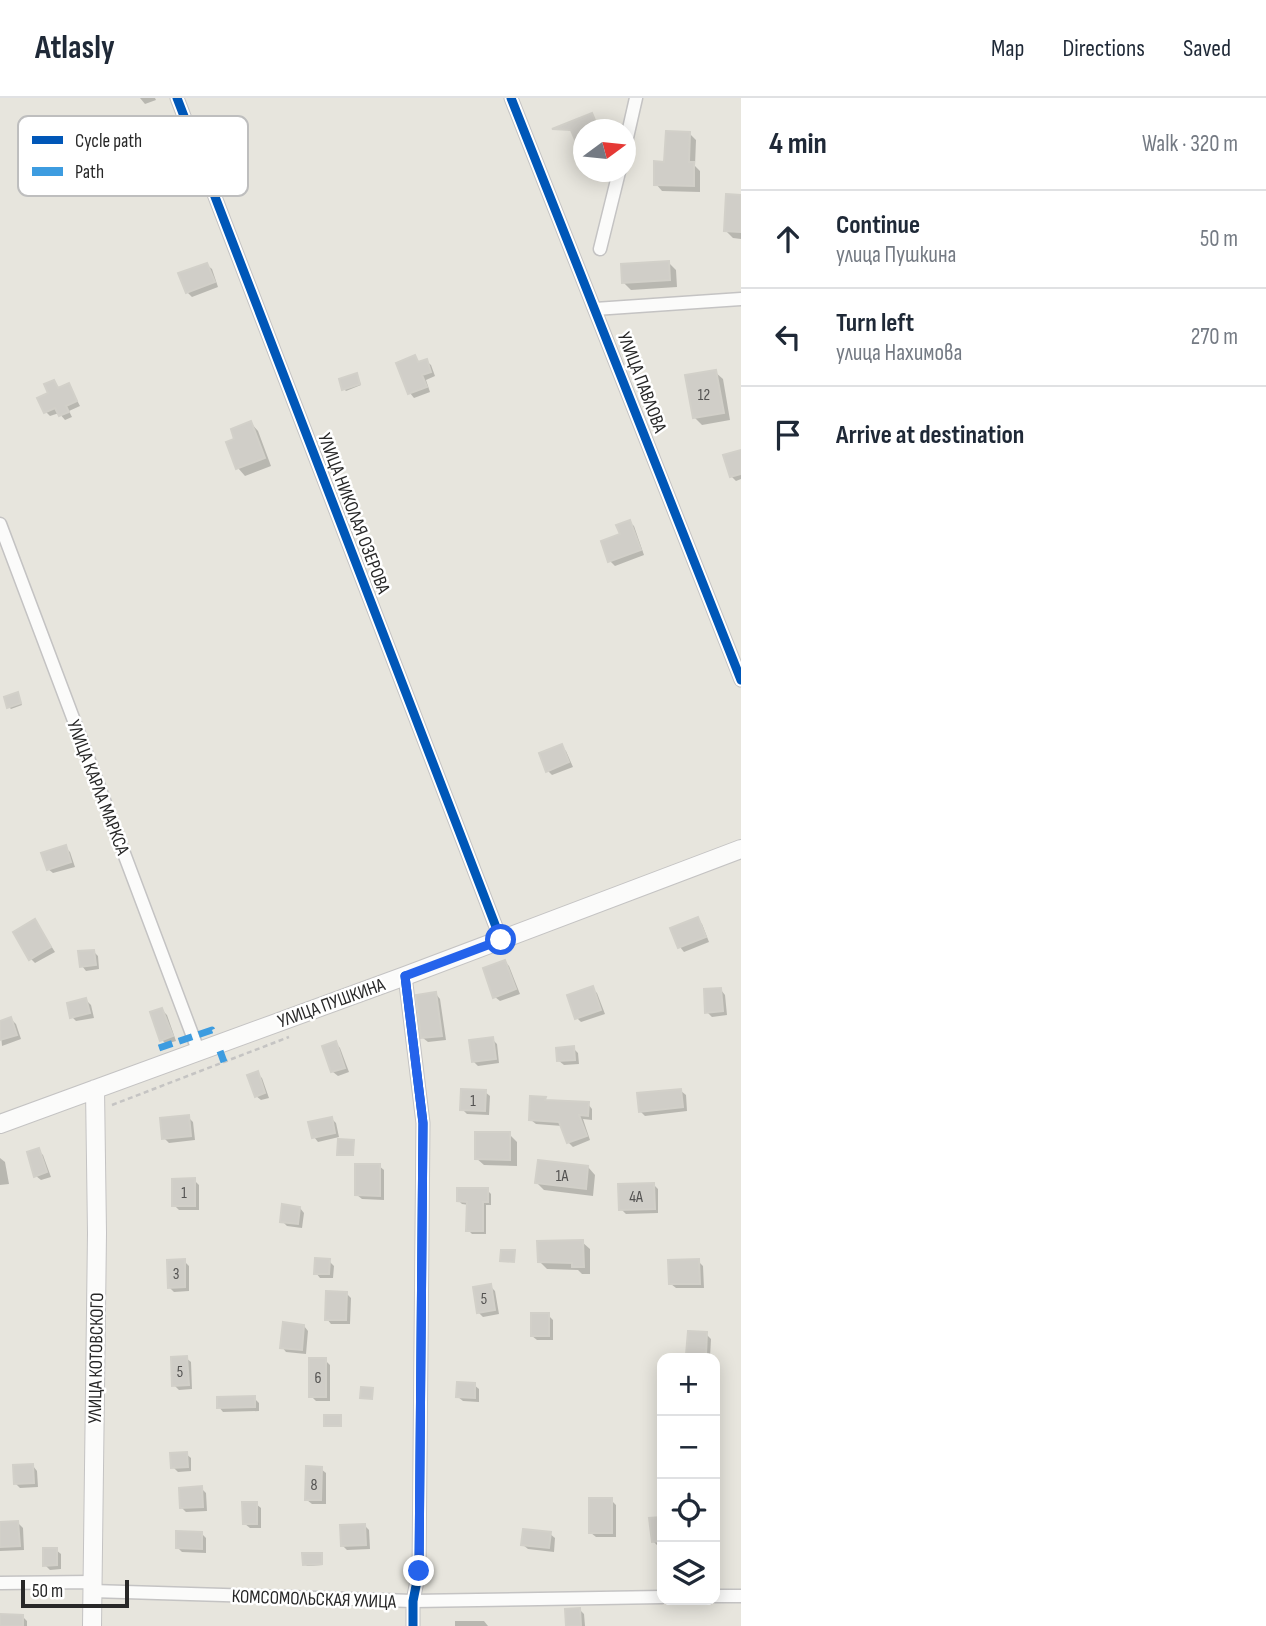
<!DOCTYPE html>
<html lang="en">
<head>
<meta charset="utf-8">
<style>
  body { margin:0; font-family:"Sofia Sans Condensed",sans-serif; background:#f6f6f7; color:#1f2937 }
  .controls { position:absolute; right:21px; bottom:21px; display:grid; overflow:hidden; border-radius:14px; box-shadow:0 4px 18px #0003 }
  .controls button { width:63px; height:63px; display:grid; place-items:center; padding:0; border:0; border-bottom:2px solid #e0e1e3; background:#fff; color:#1f2937; font:35px sans-serif }
  .compass { position:absolute; left:573px; top:21px; width:63px; height:63px; border-radius:50%; background:#fff; box-shadow:0 4px 18px #0003; rotate:75deg }
  .scale { position:absolute; left:21px; bottom:18px; width:108px; box-sizing:border-box; padding-left:7px; border:4px solid #282828; border-top:0; font-size:19px; line-height:24px; white-space:nowrap; color:#282828; -webkit-text-stroke:5px #fff; paint-order:stroke }
  .stop { position:absolute; width:21px; height:21px; margin:-16px; border:5px solid #2563eb; border-radius:50%; background:#fff }
  .stop.end { background:#2563eb; border-color:#fff; box-shadow:0 2px 7px #0008 }
  .list { margin:0; padding:0; list-style:none }
  h2 { display:flex; justify-content:space-between; align-items:center; height:91px; margin:0; padding:0 28px; font-size:30px }
  h2 small { font-size:23px; font-weight:400; color:#747a83 }
  .list li { display:grid; grid-template-columns:46px 1fr auto; gap:21px; align-items:center; box-sizing:border-box; height:98px; padding:0 28px; border-top:2px solid #e0e1e3 }
  .list b { display:block; font-size:26px; white-space:nowrap }
  .list p { margin:0; font-size:23px; white-space:nowrap; color:#747a83 }
  .list em { font-size:23px; font-style:normal; color:#747a83 }
  .icon { flex:none; width:38px; height:38px; fill:none; stroke:currentColor; stroke-width:2; stroke-linecap:round; stroke-linejoin:round }
  .map { position:relative; flex:none; width:741px; height:1528px; overflow:hidden }
  header { display:flex; align-items:center; gap:42px; box-sizing:border-box; height:98px; padding:0 35px; background:#fff; border-bottom:2px solid #e0e1e3 }
  header strong { font-size:33px }
  nav { display:flex; gap:38px; margin-inline-start:auto; font-size:24px }
  main { display:flex }
  aside { flex:1; background:#fff }
  .map>svg:first-child { display:block }
  .shadow { fill:#0003 }
  .building { fill:#d0cec8; stroke:#d2d0c9; stroke-width:2 }
  .lines { fill:none; stroke-linecap:round; stroke-linejoin:round }
  .street-casing { stroke:#c4c3c3; stroke-width:15 }
  .secondary-casing { stroke:#c4c3c3; stroke-width:20 }
  .path { stroke:#c5c4c3; stroke-width:2.5; stroke-dasharray:5 3.5; stroke-linecap:butt }
  .street { stroke:#fbfbfa; stroke-width:12 }
  .secondary { stroke:#fbfbfa; stroke-width:18 }
  .quiet { stroke:#3d9ce0; stroke-width:7; stroke-dasharray:14 7; stroke-linecap:butt }
  .cycleway-casing { stroke:#fff; stroke-width:13 }
  .cycleway { stroke:#0057b8; stroke-width:9 }
  .route { stroke:#2563eb; stroke-width:9 }
  .labels { text-anchor:middle; stroke-width:5; stroke-linejoin:round; paint-order:stroke }
  .number-label { font-size:16px; fill:#535251 }
  .street-label { font-size:19px; fill:#282828; stroke:#fff }
  .key { fill:#fff; stroke:#bebebe; stroke-width:2 }
  .key-label { font-size:19px; fill:#282828 }
</style>
</head>
<body>
<header>
<strong>Atlasly</strong>
<nav><a>Map</a><a>Directions</a><a>Saved</a></nav>
</header>
<main>
<div class="map">
<svg width="741" height="1528" viewBox="0 0 741 1528">
  <rect width="100%" height="100%" fill="#e7e5dd"/>
  <path class="shadow" d="M140,0H155L156,2L145,6Z
    M689,35L696,42L695,68L700,73V94L662,93L656,86L666,65Z
    M741,98V141L733,140L726,133Z
    M669,165L676,172L677,189L631,192L624,185Z
    M207,167L212,171L218,189L192,199L187,194Z
    M415,260L420,265L426,263L431,267L435,278L426,282L430,294L414,300L410,295Z
    M715,274L723,281L730,322L702,327L694,319Z
    M358,279L361,287L346,293L344,291Z
    M53,284L59,292L69,287L80,308L69,313L72,319L65,322L59,315L50,318L46,314Z
    M251,325L258,333L271,368L245,378L238,370Z
    M741,353V381L736,383L731,378Z
    M629,424L634,428L644,457L615,468L610,463Z
    M17,596L22,607L11,611L9,609Z
    M561,648L566,653L573,669L552,677L548,673Z
    M65,749L70,754L75,769L53,775L48,771Z
    M697,821L702,826L709,844L684,854L680,849Z
    M35,823L55,854L35,865L31,861Z
    M93,853L98,858L99,871L86,873L82,868Z
    M505,864L509,868L520,896L500,903L495,899Z
    M592,890L597,895L605,916L581,924L577,920Z
    M721,892L725,897L727,917L712,919L707,914Z
    M436,896L440,901L446,942L428,944L423,940Z
    M86,902L91,907L94,920L76,923L72,919Z
    M162,912L167,917L176,943L166,946L162,942Z
    M11,921L16,926L21,941L2,948L0,925Z
    M492,941L497,946L499,965L478,968L473,963Z
    M336,945L340,950L349,974L338,978L333,974L324,949Z
    M573,950L578,955L579,966L564,967L559,963Z
    M257,976L262,980L269,1000L261,1002L256,998Z
    M681,993L686,997L687,1013L645,1018L640,1013Z
    M485,994L490,998L489,1017L467,1016L462,1011Z
    M545,1001L548,1004L588,1006L592,1011V1022L583,1021L590,1042L573,1049L568,1044L562,1028L536,1026L531,1022Z
    M188,1019L193,1024L195,1042L169,1045L164,1040Z
    M331,1020L336,1025L339,1039L318,1044L314,1039Z
    M509,1036L517,1044V1068L484,1067L476,1060Z
    M353,1044L354,1058H341L339,1056Z
    M38,1052L43,1057L51,1079L41,1082L36,1078Z
    M0,1060L5,1064L9,1086L0,1087Z
    M379,1068L384,1072V1102L362,1101L357,1097Z
    M588,1069L595,1077L593,1098L544,1092L537,1085Z
    M194,1082L199,1087V1112H179L174,1107Z
    M653,1086L658,1091V1115L626,1116L621,1111Z
    M487,1092L491,1096V1107H486V1136H472L468,1132L469,1107L462,1106L459,1103Z
    M300,1110L304,1115L302,1130L287,1128L282,1123Z
    M582,1144L590,1151V1176H582L578,1172L547,1171L539,1163Z
    M184,1163L189,1168V1193L174,1194L169,1189Z
    M329,1163L334,1168L333,1180H320L316,1175Z
    M698,1163L703,1168L704,1190H676L671,1186Z
    M490,1188L495,1193L499,1216L483,1219L478,1214Z
    M346,1195L351,1200L350,1226H331L327,1221Z
    M548,1217L553,1222V1242H537L532,1238Z
    M304,1228L308,1233L306,1256L286,1254L282,1249Z
    M706,1236L711,1241L710,1260H692L688,1256Z
    M186,1260L191,1264L192,1291L179,1292L174,1287Z
    M325,1262L330,1267V1303H316L311,1298Z
    M474,1287L479,1291V1304L463,1303L458,1299Z
    M254,1300L259,1305V1313L223,1314L219,1309Z
    M186,1356L191,1360V1373L178,1374L173,1369Z
    M33,1368L37,1373L38,1389L20,1390L15,1385Z
    M321,1371L326,1375V1406H312L307,1402Z
    M201,1390L206,1395L207,1413L186,1414L181,1409Z
    M611,1402L616,1407V1439H596L591,1435Z
    M256,1406L261,1410V1430H250L245,1426Z
    M662,1421V1448H658L653,1443L651,1422Z
    M18,1425L23,1430L24,1452L0,1453V1426Z
    M365,1428L369,1432L370,1451L347,1452L342,1447Z
    M202,1436L206,1440V1455L182,1454L177,1449Z
    M550,1436L555,1440L554,1454L528,1451L523,1447Z
    M56,1452L61,1456V1471L50,1472L45,1467Z
    M321,1456L323,1467L307,1468L305,1466Z
    M579,1511L584,1516L585,1528H568Z
    M0,1518H22L27,1523V1528H0Z
    M455,1523H484L488,1528H455Z"/>
  <path class="building" d="M592,15L599,32H584L583,61L571,32L552,31Z
    M666,33L690,34L689,64H694V88L654,87V63L664,64Z
    M726,96L741,97V134L724,133Z
    M669,163L670,182L622,185L621,166Z
    M207,165L215,184L186,195L178,175Z
    M415,257L418,264L427,261L431,274L422,277L427,289L408,296L396,265Z
    M716,272L724,315L693,320L685,277Z
    M357,275L360,286L342,292L339,281Z
    M54,282L58,290L69,285L77,303L66,308L69,314L59,318L55,310L44,315L37,300L48,295L44,286Z
    M251,323L265,360L236,371L226,344L234,341L231,331Z
    M741,352V376L730,379L723,357Z
    M630,422L641,452L608,464L601,443L620,436L616,427Z
    M18,594L21,605L7,610L4,599Z
    M562,646L569,664L546,674L539,655Z
    M66,747L71,764L47,772L41,755Z
    M698,819L706,839L678,850L670,830Z
    M35,821L51,849L29,862L13,834Z
    M94,852L96,867L80,869L78,853Z
    M505,862L516,891L493,900L483,870Z
    M593,888L601,912L575,921L567,897Z
    M721,890L723,913L705,915L704,891Z
    M436,894L442,938L421,940L416,897Z
    M86,900L90,915L70,920L67,905Z
    M162,910L173,938L160,943L150,914Z
    M11,919L17,937L0,942V923Z
    M493,939L496,961L472,964L469,942Z
    M336,943L345,970L331,974L322,948Z
    M574,948L575,962L557,963L556,950Z
    M258,973L265,995L255,999L247,977Z
    M461,991L486,992L485,1013L460,1012Z
    M681,991L683,1009L639,1014L637,995Z
    M530,998L546,999L545,1002L589,1004L588,1018L579,1017L587,1038L567,1045L559,1024L529,1022Z
    M189,1017L191,1038L162,1041L160,1020Z
    M332,1019L335,1035L312,1040L308,1024Z
    M475,1034H510V1062L475,1061Z
    M338,1041L354,1042L353,1057H337Z
    M39,1050L47,1074L34,1079L27,1054Z
    M538,1062L588,1068L586,1091L535,1085Z
    M355,1066H380V1098L355,1097Z
    M195,1080V1108H172V1081Z
    M654,1085L655,1111L619,1112L618,1086Z
    M457,1090H488V1104H483V1133H466L467,1104L457,1103Z
    M282,1106L300,1109L298,1126L280,1124Z
    M583,1142L584,1169H572V1165L538,1164L537,1143Z
    M501,1152H515L514,1164L500,1163Z
    M315,1160L330,1161L329,1176H314Z
    M185,1161V1189L168,1190L167,1162Z
    M699,1161L700,1186H669L668,1162Z
    M491,1186L495,1212L477,1215L473,1189Z
    M326,1193L347,1194L346,1222H325Z
    M531,1215H549V1238H531Z
    M283,1224L304,1227L302,1252L280,1250Z
    M688,1233L707,1234L706,1258L686,1257Z
    M187,1258L189,1287L172,1288L171,1259Z
    M309,1260H326V1299H309Z
    M457,1284L475,1285V1300L456,1299Z
    M361,1289L373,1290L372,1301L360,1300Z
    M255,1298V1309L217,1310V1299Z
    M324,1317H341V1328H324Z
    M187,1354L188,1369L171,1370L170,1355Z
    M33,1366L34,1385L14,1386L13,1367Z
    M306,1368L322,1369L321,1402H305Z
    M202,1388L203,1409L180,1410L179,1390Z
    M589,1400H612V1435H589Z
    M242,1404H257V1426H243Z
    M662,1419V1443L652,1444L649,1420Z
    M18,1423L20,1448L0,1449V1424Z
    M365,1426L366,1447L341,1448L340,1427Z
    M523,1431L551,1434L549,1450L521,1447Z
    M176,1433L202,1434V1451L176,1450Z
    M43,1450H57V1467L43,1468Z
    M302,1455H322V1466L303,1467Z
    M580,1510L581,1528H566L565,1511Z
    M0,1516L23,1517V1528H0Z"/>
  <g class="lines">
    <g class="street-casing">
      <path id="street" d="M177,0L501,842
        M511,0L741,582
        M626,44L636,0
        M600,151L619,74
        M595,211L741,201
        M0,426L198,952
        M405,878L423,1025L419,1473L413,1503V1528
        M0,1485L92,1484
        M92,1493L413,1503L662,1499
        M715,1498H741"/>
    </g>
    <g class="secondary-casing">
      <path id="secondary" d="M0,1026L405,878L741,751
        M92,1528L97,1135L95,991"/>
    </g>
    <path class="path" d="M112,1007L289,939"/>
    <use href="#street" class="street"/>
    <use href="#secondary" class="secondary"/>
    <path class="quiet" d="M159,950L212,932L215,938
      M220,953L224,964"/>
    <g class="cycleway-casing">
      <path id="cycleway" d="M177,0L501,842
        M511,0L741,582
        M405,878L423,1025L419,1473L413,1503V1528"/>
    </g>
    <use href="#cycleway" class="cycleway"/>
  </g>
  <g class="lines">
    <path class="route" d="M419,1473L423,1025L405,878L501,842"/>
  </g>
  <g class="labels">
    <g class="number-label">
      <text x="704" y="302">12</text>
      <text x="473" y="1008">1</text>
      <text x="562" y="1083">1А</text>
      <text x="184" y="1100">1</text>
      <text x="636" y="1104">4А</text>
      <text x="176" y="1181">3</text>
      <text x="484" y="1206">5</text>
      <text x="180" y="1279">5</text>
      <text x="318" y="1285">6</text>
      <text x="314" y="1392">8</text>
    </g>
    <g class="street-label">
      <text transform="translate(643 284) rotate(69)" y="7">УЛИЦА ПАВЛОВА</text>
      <text transform="translate(355 415) rotate(69)" y="7">УЛИЦА НИКОЛАЯ ОЗЕРОВА</text>
      <text transform="translate(99 689) rotate(69)" y="7">УЛИЦА КАРЛА МАРКСА</text>
      <text transform="translate(331 904) rotate(-20)" y="7">УЛИЦА ПУШКИНА</text>
      <text transform="translate(95 1260) rotate(-89)" y="7">УЛИЦА КОТОВСКОГО</text>
      <text transform="translate(314 1500) rotate(2)" y="7">КОМСОМОЛЬСКАЯ УЛИЦА</text>
    </g>
  </g>
  <rect x="18" y="18" width="230" height="80" rx="10" class="key"/>
  <rect x="32" y="38" width="31" height="8" fill="#0057b8"/>
  <rect x="32" y="69" width="31" height="9" fill="#3d9ce0"/>
  <g class="key-label">
    <text x="75" y="49">Cycle path</text>
    <text x="75" y="80">Path</text>
  </g>
</svg>
<div class="controls">
<button>+</button>
<button>−</button>
<button><svg class="icon" aria-label="locate" viewBox="0 0 24 24"><circle cx="12" cy="12" r="6"/><path d="M12 2v4M12 18v4M2 12h4M18 12h4"/></svg></button>
<button><svg class="icon" aria-label="layers" viewBox="0 0 24 24"><path d="M12 4l9 5-9 5-9-5zM3 14l9 5 9-5"/></svg></button>
</div>
<svg class="compass" viewBox="-18 -18 36 36"><path d="M0-13l5 13h-10z" fill="#e53935"/><path d="M0 13l5-13h-10z" fill="#747a83"/></svg>
<div class="scale">50 m</div>
<div class="stop" style="left:501px;top:842px"></div>
<div class="stop end" style="left:419px;top:1473px"></div>
</div>
<aside>
<h2>4 min<small>Walk · 320 m</small></h2>
<ul class="list">
<li><svg class="icon" aria-label="ahead" viewBox="0 0 24 24"><path d="M12 20V5M6 11l6-6 6 6"/></svg><div><b>Continue</b><p>улица Пушкина</p></div><em>50 m</em></li>
<li><svg class="icon" aria-label="left" viewBox="0 0 24 24"><path d="M17 20v-9H6M10 6l-5 5 5 5"/></svg><div><b>Turn left</b><p>улица Нахимова</p></div><em>270 m</em></li>
<li><svg class="icon" aria-label="arrive" viewBox="0 0 24 24"><path d="M6 21V4h12l-3 4 3 4H6"/></svg><div><b>Arrive at destination</b></div></li>
</ul>
</aside>
</main>
</body>
</html>
